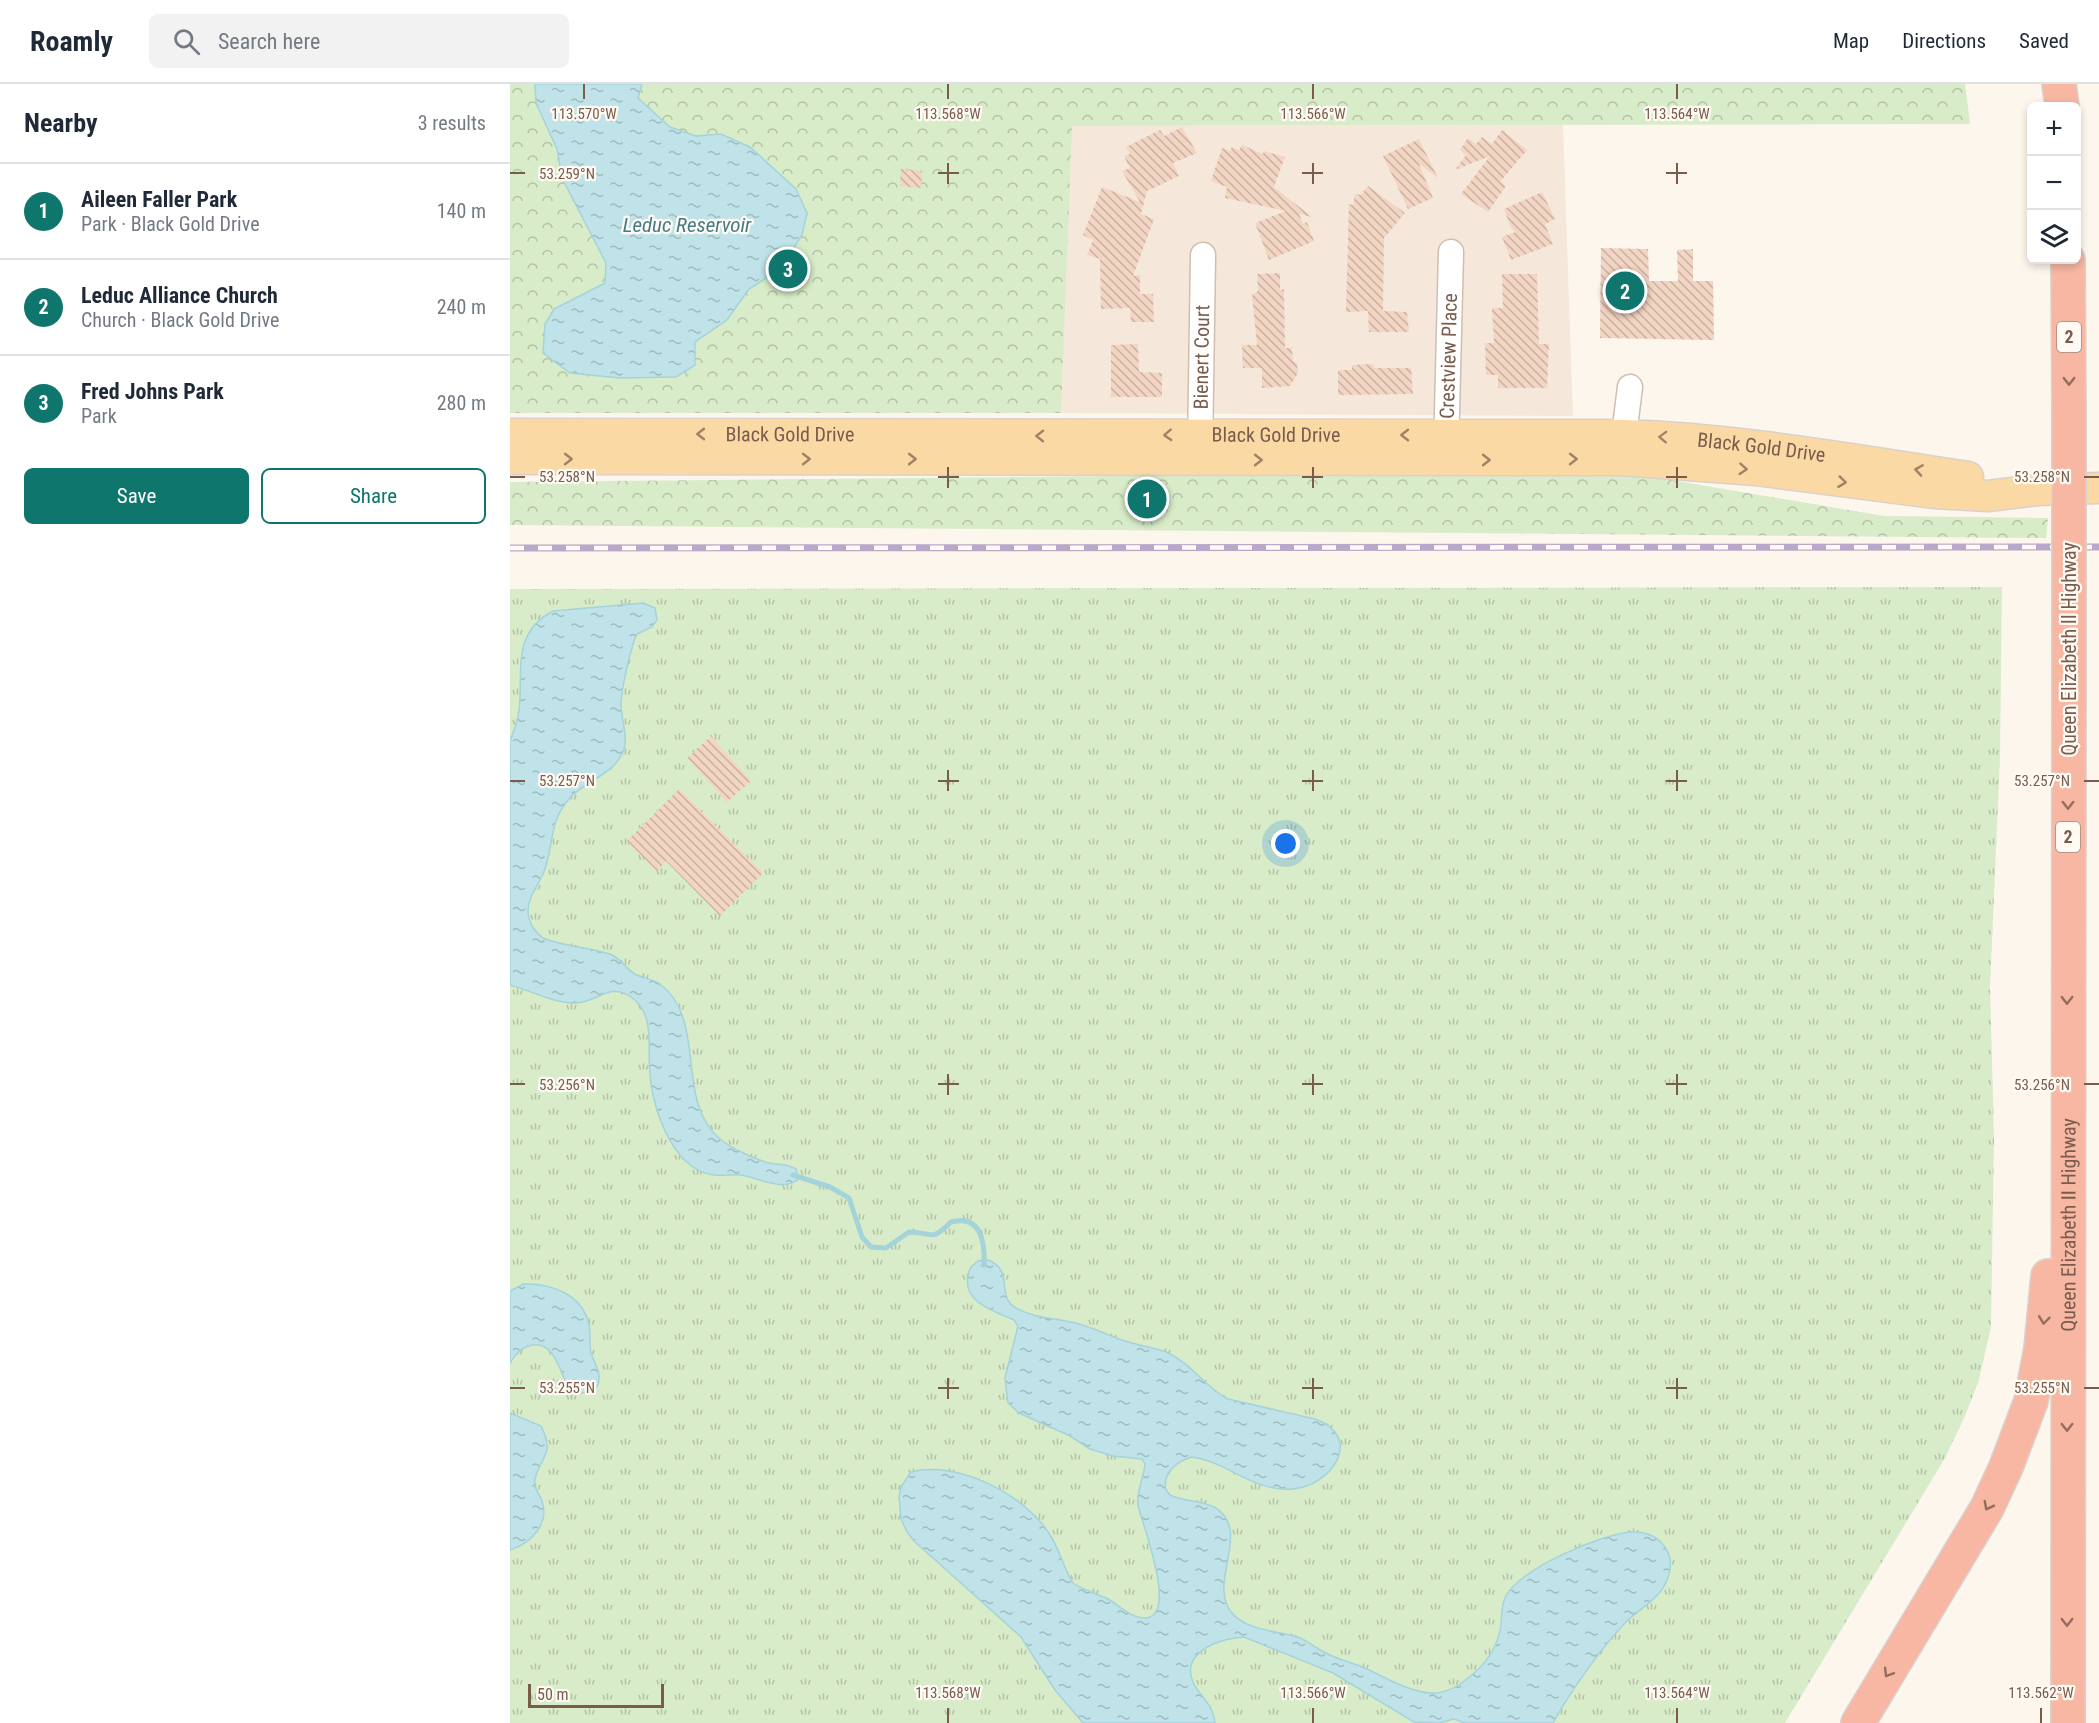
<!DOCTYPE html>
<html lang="en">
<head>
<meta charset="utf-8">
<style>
  body { margin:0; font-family:"Roboto Condensed",sans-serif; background:#f2f2f3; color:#1f2937 }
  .controls { position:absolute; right:18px; top:18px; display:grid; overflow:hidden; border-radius:9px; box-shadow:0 3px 9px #0003 }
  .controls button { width:54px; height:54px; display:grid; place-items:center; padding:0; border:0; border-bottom:2px solid #e0e1e3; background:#fff; color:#1f2937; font:30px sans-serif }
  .scale { position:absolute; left:18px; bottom:15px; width:136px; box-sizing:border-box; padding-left:6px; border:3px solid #7a5c4d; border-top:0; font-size:16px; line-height:21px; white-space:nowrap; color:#7a5c4d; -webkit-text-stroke:4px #fffaf3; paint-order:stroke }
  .you { position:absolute; left:776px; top:760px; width:21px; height:21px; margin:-15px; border:4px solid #fff; border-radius:50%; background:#1a73e8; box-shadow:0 0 0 9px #1a73e833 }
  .badge { display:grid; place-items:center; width:39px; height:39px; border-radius:50%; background:#0f766e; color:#fff; font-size:20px; font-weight:700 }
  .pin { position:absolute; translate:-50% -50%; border:3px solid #fff; box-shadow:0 2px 6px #0006 }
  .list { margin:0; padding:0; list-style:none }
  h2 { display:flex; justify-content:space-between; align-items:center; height:78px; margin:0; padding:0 24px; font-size:26px }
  h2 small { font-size:20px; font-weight:400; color:#747a83 }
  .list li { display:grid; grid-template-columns:39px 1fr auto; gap:18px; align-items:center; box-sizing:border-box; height:96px; padding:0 24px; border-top:2px solid #e0e1e3 }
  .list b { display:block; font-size:22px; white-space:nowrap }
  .list p { margin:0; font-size:20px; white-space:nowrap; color:#747a83 }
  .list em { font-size:20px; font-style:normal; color:#747a83 }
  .actions { display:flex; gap:12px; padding:18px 24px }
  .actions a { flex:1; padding:14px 0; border:2px solid #0f766e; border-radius:9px; text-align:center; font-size:21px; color:#0f766e }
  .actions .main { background:#0f766e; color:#fff }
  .icon { flex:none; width:33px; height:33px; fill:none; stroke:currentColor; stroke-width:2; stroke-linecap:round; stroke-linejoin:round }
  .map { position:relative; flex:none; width:1589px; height:1639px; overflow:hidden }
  header { display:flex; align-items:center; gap:36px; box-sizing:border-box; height:84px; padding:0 30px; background:#fff; border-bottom:2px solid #e0e1e3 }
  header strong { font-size:28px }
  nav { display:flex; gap:33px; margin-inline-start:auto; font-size:21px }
  .search { width:420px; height:54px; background:#f2f2f3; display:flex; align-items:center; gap:15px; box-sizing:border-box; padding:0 21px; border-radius:9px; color:#747a83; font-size:22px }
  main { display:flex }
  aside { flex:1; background:#fff }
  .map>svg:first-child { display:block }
  .residential { fill:#f5e8da }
  .grass { fill:url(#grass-tufts) }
  .park { fill:url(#park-crowns) }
  .water { fill:url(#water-ripples); stroke:#a5d3da; stroke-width:1.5 }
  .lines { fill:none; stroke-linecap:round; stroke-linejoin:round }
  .stream { stroke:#a5d3da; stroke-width:5 }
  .building { fill:url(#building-back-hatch) }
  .minor-casing { stroke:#d1beb0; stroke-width:27 }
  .major-casing { stroke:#dad1cd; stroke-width:33 }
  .highway-casing { stroke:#dad1cd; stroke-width:36 }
  .minor { stroke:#fff; stroke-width:24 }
  .major { stroke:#fbd9a5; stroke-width:30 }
  .highway { stroke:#f7b7a3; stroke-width:33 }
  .rail-casing { stroke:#b9a8c9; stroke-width:7 }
  .rail { stroke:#fffaf3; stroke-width:4.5; stroke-dasharray:14; stroke-linecap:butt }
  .highway-bridge-casing { stroke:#dad1cd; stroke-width:36; stroke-linecap:butt }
  .highway-bridge { stroke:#f7b7a3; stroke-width:33 }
  .oneway { stroke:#936e5e }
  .oneway2 { stroke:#a18267 }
  .ticks { fill:none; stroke:#7a5c4d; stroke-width:2 }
  .labels { text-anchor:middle; stroke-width:4.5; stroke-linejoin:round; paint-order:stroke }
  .shield { fill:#fffaf3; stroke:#a28b7f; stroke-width:1.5 }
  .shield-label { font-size:18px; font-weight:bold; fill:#7a5c4d }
  .street-label { font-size:20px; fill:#7a5c4d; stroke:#fffaf3 }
  .water-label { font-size:21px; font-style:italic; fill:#437c86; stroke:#fffaf3 }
  .ticks-label { font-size:15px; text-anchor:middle; fill:#7a5c4d; stroke:#fffaf3; stroke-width:4.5; stroke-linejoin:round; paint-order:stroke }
</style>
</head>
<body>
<header>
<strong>Roamly</strong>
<div class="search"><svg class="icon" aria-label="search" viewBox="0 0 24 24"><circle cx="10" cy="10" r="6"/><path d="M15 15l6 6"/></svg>Search here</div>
<nav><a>Map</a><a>Directions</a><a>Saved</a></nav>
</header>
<main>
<aside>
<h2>Nearby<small>3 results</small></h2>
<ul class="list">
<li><span class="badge">1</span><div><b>Aileen Faller Park</b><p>Park · Black Gold Drive</p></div><em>140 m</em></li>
<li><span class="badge">2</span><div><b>Leduc Alliance Church</b><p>Church · Black Gold Drive</p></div><em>240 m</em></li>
<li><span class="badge">3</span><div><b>Fred Johns Park</b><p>Park</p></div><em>280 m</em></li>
</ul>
<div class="actions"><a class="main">Save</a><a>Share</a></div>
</aside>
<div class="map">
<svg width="1589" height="1639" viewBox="0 0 1589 1639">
  <defs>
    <pattern id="grass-tufts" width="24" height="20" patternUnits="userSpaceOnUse" patternTransform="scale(1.5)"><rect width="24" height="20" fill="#d8ecc9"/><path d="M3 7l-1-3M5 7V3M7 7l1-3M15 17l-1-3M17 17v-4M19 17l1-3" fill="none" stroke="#b4c2a5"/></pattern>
    <pattern id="park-crowns" width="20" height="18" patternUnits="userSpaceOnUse" patternTransform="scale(1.5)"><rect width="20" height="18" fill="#d8ecc9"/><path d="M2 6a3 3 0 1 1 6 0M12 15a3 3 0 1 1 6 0" fill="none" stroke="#b4c2a5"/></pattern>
    <pattern id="water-ripples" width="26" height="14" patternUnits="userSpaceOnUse" patternTransform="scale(1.5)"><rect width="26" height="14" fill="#bfe3e8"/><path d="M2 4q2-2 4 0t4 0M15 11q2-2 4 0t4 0" fill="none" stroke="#a0bbbe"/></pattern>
    <pattern id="building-back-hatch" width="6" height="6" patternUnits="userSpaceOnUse" patternTransform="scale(1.5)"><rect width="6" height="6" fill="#f3d5c3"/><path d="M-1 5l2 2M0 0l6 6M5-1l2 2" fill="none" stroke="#cab0a1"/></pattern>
  </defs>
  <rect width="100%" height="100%" fill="#fdf6ec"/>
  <path class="residential" d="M1053,41L1063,332L551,329L561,42Z"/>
  <path class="grass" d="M1492,503L1490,674L1480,903L1484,1054L1481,1243L1469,1296L1455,1332L1435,1374L1275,1639H0V505Z"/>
  <path class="park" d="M0,0H1455L1460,40L562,42L551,329H0Z
    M1108,387L1374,432L1538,434L1536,454L0,441V398Z"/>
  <path class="water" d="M25,0H132L128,14L160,43L186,52L211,50L240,63L286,105L297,129L292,151L270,185L239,205L217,236L185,258V281L166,293L110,294L60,289L33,269L35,240L44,225L95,199L96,179L52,94L47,65L26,19Z
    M133,519L145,524L147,536L142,543L127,550C121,562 111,606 111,621C111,637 120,655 112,670C102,691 75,697 60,714C37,739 45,762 33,790C27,803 18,813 18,828C19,840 24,847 33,854C55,863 79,863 100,870C112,875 115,884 125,890C133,895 142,894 150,900C198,936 164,1017 210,1055C223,1065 244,1075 259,1079C268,1081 278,1080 286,1085L289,1095C275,1107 251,1096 236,1092C226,1089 215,1092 204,1091C176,1088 159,1059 150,1035C145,1021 141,1005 140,990C137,965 146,930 121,913C99,898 88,918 66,919C43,919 22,907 0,901V657C4,647 8,637 9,626C14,588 0,550 43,527Z
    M478,1176C505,1186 485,1212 506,1224C525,1235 548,1234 569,1240C584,1244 597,1251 612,1256C626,1261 642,1263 656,1268C682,1279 695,1304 718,1315L805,1335C855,1353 822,1402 782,1405C743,1408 718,1378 682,1373C667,1377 652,1389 656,1406L660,1411C674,1418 691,1416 704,1423C744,1446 696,1499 722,1529C738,1548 769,1546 790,1554C799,1558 806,1564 814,1568C826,1575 840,1578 852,1583C874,1592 897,1608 921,1609C935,1610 947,1603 958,1594C975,1581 988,1563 991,1541C992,1532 991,1523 995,1514C1006,1486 1093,1449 1122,1448C1150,1447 1168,1470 1157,1496C1150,1515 1129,1525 1116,1538C1091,1564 1060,1608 1043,1639H955L944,1635L929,1639L904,1638L823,1589L734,1553C712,1554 670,1567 683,1598C690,1613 704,1621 705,1639H573L545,1606L511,1553L404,1457L397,1448L391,1435L389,1413L391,1403L401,1388C448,1376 513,1410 539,1449C549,1464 553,1483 563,1499C573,1506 585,1509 596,1514C608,1520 619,1533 633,1534C671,1537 631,1437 628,1421C626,1408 634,1393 635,1380L632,1375L603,1372L580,1365L560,1352L509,1329L498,1319L495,1294L508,1242L504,1236C480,1226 446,1215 461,1183L468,1177Z
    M13,1200C40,1199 73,1210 79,1241C81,1250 79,1259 81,1269C83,1276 88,1283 89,1291C91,1309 73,1312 60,1305C49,1290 46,1257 22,1261C11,1263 5,1271 0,1279V1207Z
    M0,1329L31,1342C46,1371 30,1372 25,1395C23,1404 29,1409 32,1417C40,1440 21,1459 0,1466Z"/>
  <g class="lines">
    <path class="stream" d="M283,1091L320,1103L339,1114L352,1153L361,1163L376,1164L399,1148C423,1148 420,1159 441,1138C471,1130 475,1158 474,1181"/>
  </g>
  <path class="building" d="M672,43L687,69L663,79L669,92L637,107L631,130L644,135L623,192L630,191V210H643L644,238H621L620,224L591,225L590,175L577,171L583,156L573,151L592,103L630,118L612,87L620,84L614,72L620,70L616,63L650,46L654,52Z
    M992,46L1017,66L990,98L996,102L978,128L951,110L980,72L945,86L956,71L950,66L958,54L966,60L972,53L982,60Z
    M909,55L928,94L909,80L923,114L898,125L873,72Z
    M732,61L753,70L754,67L775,73L764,103L802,133L789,130L793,140L797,138L804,157L759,176L745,139L776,127L715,114L717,103L701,97L712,64L720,67L722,63L729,66Z
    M391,85L412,87L411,104L390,102Z
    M858,102L895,129L874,154L873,227L897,228L899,248H859L858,227L836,228L839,120L843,121L845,110L851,111Z
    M1032,108L1045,135L1035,140L1043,160L1001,176L992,153L1006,148L1001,144L994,125Z
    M1091,164L1138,165L1139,197H1168L1167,166L1183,165V197H1203L1204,256L1090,254Z
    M770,189V206L774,205L775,264H782L783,277L787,279L788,289L780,302L752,304V284H733L732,261H747L742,211L748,207L747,190Z
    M992,190H1027L1029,260H1039L1037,304H988V291H976L975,259H984L982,224H993Z
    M628,260L629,288L652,289V313H601V261Z
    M863,280L864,284H901L903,310L828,311V286H842V281Z
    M201,652L241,697L217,718L177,674Z
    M169,705L253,789L210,832L156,777L147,787L117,757Z"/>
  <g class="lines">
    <g class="minor-casing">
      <g id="minor">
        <path id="s1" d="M690,367L693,171"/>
        <path d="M1112,367L1120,303"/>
        <path id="s2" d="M936,368L941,168"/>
      </g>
    </g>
    <g class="major-casing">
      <g id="major">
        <path id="s3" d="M0,350L1114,351C1229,355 1344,376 1458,393"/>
        <path d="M0,375L1111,376L1246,386L1424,409L1478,412L1528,406L1589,404"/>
      </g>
    </g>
    <g class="highway-casing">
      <g id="highway">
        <path d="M1549,0L1552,22"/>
        <path d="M1558,176L1559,330"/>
        <path d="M1348,1639L1477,1424L1496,1383L1521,1317L1531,1264L1538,1192"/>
        <path id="s4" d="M1558,1639L1559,537"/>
      </g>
    </g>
    <use href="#minor" class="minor"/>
    <use href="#major" class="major"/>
    <use href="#highway" class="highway"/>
    <g class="rail-casing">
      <path id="rail" d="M0,464L1589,463"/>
    </g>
    <use href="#rail" class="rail"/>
    <g class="highway-bridge-casing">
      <path id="highway-bridge" d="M1559,330V537"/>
    </g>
    <use href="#highway-bridge" class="highway-bridge"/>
  </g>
  <defs><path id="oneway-chevron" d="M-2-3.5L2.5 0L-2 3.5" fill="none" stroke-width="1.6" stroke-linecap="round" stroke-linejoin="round" transform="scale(1.5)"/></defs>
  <g class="oneway">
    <use href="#oneway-chevron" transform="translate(1559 297) rotate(90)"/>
    <use href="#oneway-chevron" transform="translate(1558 721) rotate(90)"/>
    <use href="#oneway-chevron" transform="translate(1557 916) rotate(90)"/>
    <use href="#oneway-chevron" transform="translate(1534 1236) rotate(97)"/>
    <use href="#oneway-chevron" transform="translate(1557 1343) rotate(90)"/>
    <use href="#oneway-chevron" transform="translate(1478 1422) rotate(117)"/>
    <use href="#oneway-chevron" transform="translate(1557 1538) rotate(90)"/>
    <use href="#oneway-chevron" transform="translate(1378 1589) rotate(121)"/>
  </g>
  <g class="oneway2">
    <use href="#oneway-chevron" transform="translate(191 350) rotate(-180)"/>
    <use href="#oneway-chevron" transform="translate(658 351) rotate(177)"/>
    <use href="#oneway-chevron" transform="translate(895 351) rotate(-180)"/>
    <use href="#oneway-chevron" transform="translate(530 352) rotate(-179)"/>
    <use href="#oneway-chevron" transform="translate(1153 353) rotate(-178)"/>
    <use href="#oneway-chevron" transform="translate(58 375)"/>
    <use href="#oneway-chevron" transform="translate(296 375)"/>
    <use href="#oneway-chevron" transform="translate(402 375)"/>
    <use href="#oneway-chevron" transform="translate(1063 375)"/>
    <use href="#oneway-chevron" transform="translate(748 376)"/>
    <use href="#oneway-chevron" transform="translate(976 376)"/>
    <use href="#oneway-chevron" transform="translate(1233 385) rotate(4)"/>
    <use href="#oneway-chevron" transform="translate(1409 386) rotate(-171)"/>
    <use href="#oneway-chevron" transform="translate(1332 398) rotate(7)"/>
  </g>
  <path class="ticks" d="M74,0V15M438,0V15M803,0V15M1167,0V15M438,79V100M803,79V100M1167,79V100M0,89H15M428,89H449M792,89H813M1156,89H1177M438,383V404M803,383V404M1167,383V404M0,393H15M428,393H449M792,393H813M1156,393H1177M1574,393H1589M438,686V707M803,686V707M1167,686V707M0,697H15M428,697H449M792,697H813M1156,697H1177M1574,697H1589M438,990V1011M803,990V1011M1167,990V1011M0,1000H15M428,1000H449M792,1000H813M1156,1000H1177M1574,1000H1589M438,1294V1315M803,1294V1315M1167,1294V1315M0,1304H15M428,1304H449M792,1304H813M1156,1304H1177M1574,1304H1589M438,1624V1639M803,1624V1639M1167,1624V1639M1531,1624V1639"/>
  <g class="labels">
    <g class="shield">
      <rect x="1547" y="238" width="24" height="30" rx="4.5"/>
      <rect x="1546" y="738" width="24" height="30" rx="4.5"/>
    </g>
    <g class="shield-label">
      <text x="1559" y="259">2</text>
      <text x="1558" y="759">2</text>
    </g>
    <g class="street-label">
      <text dy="7" stroke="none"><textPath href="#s2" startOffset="96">Crestview Place</textPath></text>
      <text dy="7" stroke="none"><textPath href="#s1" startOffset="94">Bienert Court</textPath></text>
      <text dy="7" stroke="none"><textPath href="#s3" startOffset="766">Black Gold Drive</textPath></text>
      <text dy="7" stroke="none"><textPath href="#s3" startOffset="280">Black Gold Drive</textPath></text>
      <text dy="7" stroke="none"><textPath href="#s3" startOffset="1252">Black Gold Drive</textPath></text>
      <text transform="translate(1559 565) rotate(-90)" y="7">Queen Elizabeth II Highway</text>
      <text dy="7" stroke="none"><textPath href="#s4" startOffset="498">Queen Elizabeth II Highway</textPath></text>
    </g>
    <g class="water-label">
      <text x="177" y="148">Leduc Reservoir</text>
    </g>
  </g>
  <g class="ticks-label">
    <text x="74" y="35">113.570°W</text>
    <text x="438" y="35">113.568°W</text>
    <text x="803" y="35">113.566°W</text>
    <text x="1167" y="35">113.564°W</text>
    <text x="57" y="95">53.259°N</text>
    <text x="57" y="398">53.258°N</text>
    <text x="1532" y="398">53.258°N</text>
    <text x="57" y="702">53.257°N</text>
    <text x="1532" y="702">53.257°N</text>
    <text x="57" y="1006">53.256°N</text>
    <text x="1532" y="1006">53.256°N</text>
    <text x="57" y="1309">53.255°N</text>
    <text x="1532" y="1309">53.255°N</text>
    <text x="438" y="1614">113.568°W</text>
    <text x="803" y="1614">113.566°W</text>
    <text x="1167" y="1614">113.564°W</text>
    <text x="1531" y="1614">113.562°W</text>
  </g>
</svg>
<div class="controls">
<button>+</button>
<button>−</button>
<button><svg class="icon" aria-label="layers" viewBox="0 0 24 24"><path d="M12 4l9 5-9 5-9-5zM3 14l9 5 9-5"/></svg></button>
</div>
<div class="scale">50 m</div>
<div class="you"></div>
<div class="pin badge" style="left:637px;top:415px">1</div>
<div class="pin badge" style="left:1115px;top:207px">2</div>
<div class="pin badge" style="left:278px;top:185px">3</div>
</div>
</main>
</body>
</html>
